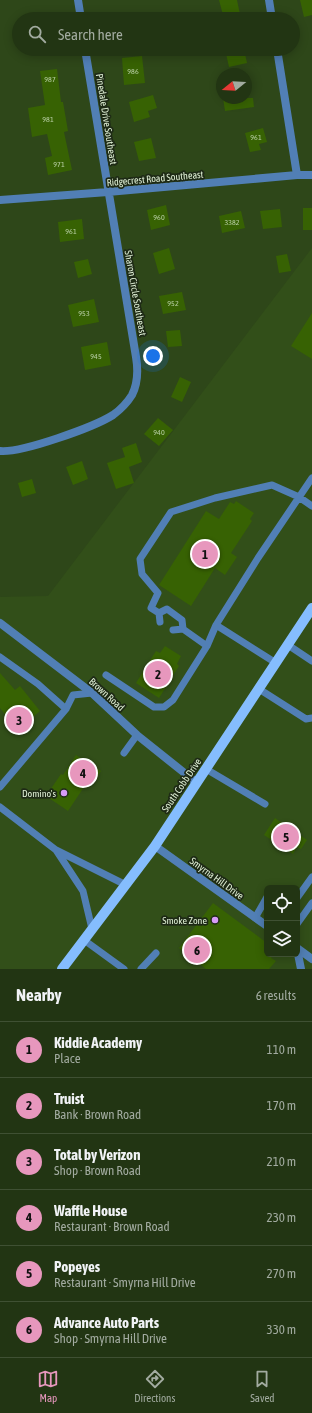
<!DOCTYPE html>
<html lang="en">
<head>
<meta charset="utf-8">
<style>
  body { margin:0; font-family:"Asap Condensed",sans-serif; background:#2e4021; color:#f1f3f6 }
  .controls { position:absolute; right:12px; bottom:12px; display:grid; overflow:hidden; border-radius:6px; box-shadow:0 2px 10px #0003 }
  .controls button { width:36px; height:36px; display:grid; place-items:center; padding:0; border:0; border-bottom:1px solid #3f5033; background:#223513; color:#f1f3f6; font:20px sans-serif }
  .compass { position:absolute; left:216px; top:68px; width:36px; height:36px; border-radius:50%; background:#223513; box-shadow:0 2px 10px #0003; rotate:252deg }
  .you { position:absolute; left:153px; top:356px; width:14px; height:14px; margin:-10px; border:3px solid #fff; border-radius:50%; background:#1a73e8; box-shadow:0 0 0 6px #1a73e833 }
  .badge { display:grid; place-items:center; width:26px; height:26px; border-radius:50%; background:#e797bd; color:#111; font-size:13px; font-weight:700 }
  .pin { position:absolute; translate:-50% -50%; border:2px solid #fff; box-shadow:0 1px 4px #0006 }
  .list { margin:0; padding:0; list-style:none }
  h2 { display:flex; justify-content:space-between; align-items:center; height:52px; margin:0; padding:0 16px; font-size:17px }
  h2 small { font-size:13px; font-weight:400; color:#a2aba0 }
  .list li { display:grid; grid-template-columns:26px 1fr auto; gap:12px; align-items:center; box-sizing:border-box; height:56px; padding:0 16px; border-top:1px solid #3f5033 }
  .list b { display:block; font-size:15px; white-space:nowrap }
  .list p { margin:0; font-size:13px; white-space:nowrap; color:#a2aba0 }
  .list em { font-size:13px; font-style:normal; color:#a2aba0 }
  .icon { flex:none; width:22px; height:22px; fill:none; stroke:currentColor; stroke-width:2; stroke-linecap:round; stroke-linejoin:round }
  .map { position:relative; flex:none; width:312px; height:969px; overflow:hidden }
  .search { position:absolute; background:#223513; box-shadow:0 2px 10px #0003; left:12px; right:12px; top:12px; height:44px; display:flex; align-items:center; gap:10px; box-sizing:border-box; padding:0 14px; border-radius:22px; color:#a2aba0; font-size:15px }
  .sheet { height:388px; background:#223513 }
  nav { display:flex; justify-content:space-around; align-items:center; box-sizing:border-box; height:56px; border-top:1px solid #3f5033; background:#223513; font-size:11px; color:#a2aba0 }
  nav a { display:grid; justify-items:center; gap:2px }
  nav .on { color:#e797bd }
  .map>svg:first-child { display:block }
  .built { fill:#324f19; fill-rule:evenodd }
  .building { fill:#376203 }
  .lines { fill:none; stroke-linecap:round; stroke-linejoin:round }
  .lane { stroke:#517fb5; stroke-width:7 }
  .street { stroke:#517fb5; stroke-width:8 }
  .primary { stroke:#85bdfe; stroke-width:10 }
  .poi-dot { fill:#d79bf9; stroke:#1e2a16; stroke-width:1.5 }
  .labels { text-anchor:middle; stroke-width:3.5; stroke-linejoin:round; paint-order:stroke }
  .number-label { font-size:8px; fill:#b5cca0 }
  .street-label { font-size:10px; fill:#dfefd5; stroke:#1e2a16 }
  .poi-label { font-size:10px; fill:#dfefd5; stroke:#1e2a16; text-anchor:end }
</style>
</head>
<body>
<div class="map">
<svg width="312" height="969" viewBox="0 0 312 969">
  <rect width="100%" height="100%" fill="#2e4719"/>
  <path class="built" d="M312,248V969H0V597L48,596ZM267,888H297V954H267Z"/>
  <path class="building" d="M219,0H237L241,19H224Z
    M300,0H312V15L304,17Z
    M225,49H244L247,63L229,67Z
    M142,56L145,83L124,85L122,58Z
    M57,69L61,102H63L68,131L64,132L72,170L48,175L45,158L52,156L47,134L32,137L28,108L45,105L40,71Z
    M153,95L157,108L148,111L150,117L134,122L129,102Z
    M223,98H253L254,107L225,111Z
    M263,128L267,142L259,144L261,150L250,152L245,133Z
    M151,138L156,158L139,161L134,142Z
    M166,205L170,225L151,230L147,210Z
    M303,208H312V230H303Z
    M280,209L282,227L263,229L260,211Z
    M241,211L245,228L222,233L219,216Z
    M82,219L84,239L60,242L58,222Z
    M169,248L175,269L159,274L153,253Z
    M287,254L291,271L279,273L276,256Z
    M88,259L92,274L78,278L74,262Z
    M182,292L186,310L163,314L159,296Z
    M94,299L99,322L73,327L68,305Z
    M312,313V359L291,346Z
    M180,330L182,346L168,347L166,331Z
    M107,342L111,365L85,370L81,347Z
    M180,377L191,382L182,402L171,397Z
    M158,418L173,430L159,446L144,434Z
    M136,443L142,462L129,467L134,483L116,489L107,463L125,457L122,448Z
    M82,461L88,479L73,485L66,467Z
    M32,479L36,493L22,497L18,483Z
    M236,501L254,513L250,519L252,521L231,553L237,557L225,575L215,568L191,606L159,585L206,511L219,519L230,502L234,504Z
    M165,646L181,656L177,664L179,666L159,698L136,683L156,651L160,653Z
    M0,673L15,690L20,686L40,711L18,730L0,708Z
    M76,755L101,771L95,780L92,778L86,788L84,787L68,811L46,796L61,774L63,775Z
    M275,818L307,840L301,849L297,847L293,854L264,835Z
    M213,903L267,943V954H274L271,958L276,961L269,969H206L179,948Z"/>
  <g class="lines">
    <path class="lane" d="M159,613L167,609L182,620L183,629
      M160,622L159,613L151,608L158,593L142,574L140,559L171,512L215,498L272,485L299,497L312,506
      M216,625L276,663
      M173,630L183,629L207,646
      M288,645L312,661
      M0,657L38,684L66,709L73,695L92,693
      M106,675L154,707H164L173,700L207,646L216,625L258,558L312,478
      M259,689L306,719L312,718
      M124,753L137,735
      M206,769L265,804
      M0,787L66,709
      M0,807L56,850L126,885
      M56,850L83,891L92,929
      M297,898L312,877
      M255,918L267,897
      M297,924L312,903
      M84,940L124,969
      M141,969L156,953"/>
    <path class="street" d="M78,0L81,19
      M269,0L272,19
      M277,49L297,175
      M0,200L108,192L297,175H312
      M0,451C22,453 94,427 113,415C120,410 127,403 132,395C138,383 138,369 136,357L85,49
      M0,623L92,693L137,735L197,783
      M155,846L267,926
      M297,948L312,959
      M297,949L301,969"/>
    <path class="primary" d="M62,969L155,846L312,608"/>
  </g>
  <g class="poi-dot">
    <circle cx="64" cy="793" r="4"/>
    <circle cx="215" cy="920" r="4"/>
  </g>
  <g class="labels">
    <g class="number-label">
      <text x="133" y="74">986</text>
      <text x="50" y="82">987</text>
      <text x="48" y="122">981</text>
      <text x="256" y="140">961</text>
      <text x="59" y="167">971</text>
      <text x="159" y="220">960</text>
      <text x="232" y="225">3382</text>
      <text x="71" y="234">961</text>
      <text x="173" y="306">952</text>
      <text x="84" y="316">953</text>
      <text x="96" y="359">945</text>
      <text x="159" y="435">940</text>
    </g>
    <g class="street-label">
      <text transform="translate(107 119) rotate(81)" y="4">Pinedale Drive Southeast</text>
      <text transform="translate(155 178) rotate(-5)" y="4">Ridgecrest Road Southeast</text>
      <text transform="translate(136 293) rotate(80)" y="4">Sharon Circle Southeast</text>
      <text transform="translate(107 694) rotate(42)" y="4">Brown Road</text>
      <text transform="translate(181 785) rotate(-56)" y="4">South Cobb Drive</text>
      <text transform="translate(217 878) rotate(36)" y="4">Smyrna Hill Drive</text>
    </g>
    <g class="poi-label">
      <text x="56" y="797">Domino's</text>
      <text x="207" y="924">Smoke Zone</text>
    </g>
  </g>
</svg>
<div class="controls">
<button><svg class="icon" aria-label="locate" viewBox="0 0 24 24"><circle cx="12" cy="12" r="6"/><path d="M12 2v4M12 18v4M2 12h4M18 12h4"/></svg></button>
<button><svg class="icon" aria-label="layers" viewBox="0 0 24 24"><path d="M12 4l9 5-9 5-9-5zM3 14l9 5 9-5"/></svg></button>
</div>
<svg class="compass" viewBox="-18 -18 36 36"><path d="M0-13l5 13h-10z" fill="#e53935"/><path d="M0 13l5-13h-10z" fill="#a2aba0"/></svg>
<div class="you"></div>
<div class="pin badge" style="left:205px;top:554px">1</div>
<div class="pin badge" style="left:158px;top:674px">2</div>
<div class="pin badge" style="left:19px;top:720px">3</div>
<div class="pin badge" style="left:83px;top:773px">4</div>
<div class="pin badge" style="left:286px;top:837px">5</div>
<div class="pin badge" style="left:197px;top:950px">6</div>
<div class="search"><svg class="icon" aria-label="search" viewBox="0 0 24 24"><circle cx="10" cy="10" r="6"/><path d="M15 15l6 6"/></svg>Search here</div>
</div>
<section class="sheet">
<h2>Nearby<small>6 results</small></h2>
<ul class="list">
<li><span class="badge">1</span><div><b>Kiddie Academy</b><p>Place</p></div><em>110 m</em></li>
<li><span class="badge">2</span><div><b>Truist</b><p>Bank · Brown Road</p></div><em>170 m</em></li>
<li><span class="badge">3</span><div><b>Total by Verizon</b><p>Shop · Brown Road</p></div><em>210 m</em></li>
<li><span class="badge">4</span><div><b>Waffle House</b><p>Restaurant · Brown Road</p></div><em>230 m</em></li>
<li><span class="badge">5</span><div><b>Popeyes</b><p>Restaurant · Smyrna Hill Drive</p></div><em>270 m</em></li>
<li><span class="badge">6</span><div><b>Advance Auto Parts</b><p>Shop · Smyrna Hill Drive</p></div><em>330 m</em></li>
</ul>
</section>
<nav>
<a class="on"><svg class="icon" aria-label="map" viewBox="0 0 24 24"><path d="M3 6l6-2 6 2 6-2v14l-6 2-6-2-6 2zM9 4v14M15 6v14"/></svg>Map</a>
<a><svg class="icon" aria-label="directions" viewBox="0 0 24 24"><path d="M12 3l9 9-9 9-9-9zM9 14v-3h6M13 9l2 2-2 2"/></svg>Directions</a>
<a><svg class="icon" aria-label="saved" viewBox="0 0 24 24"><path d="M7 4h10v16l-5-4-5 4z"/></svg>Saved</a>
</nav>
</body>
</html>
